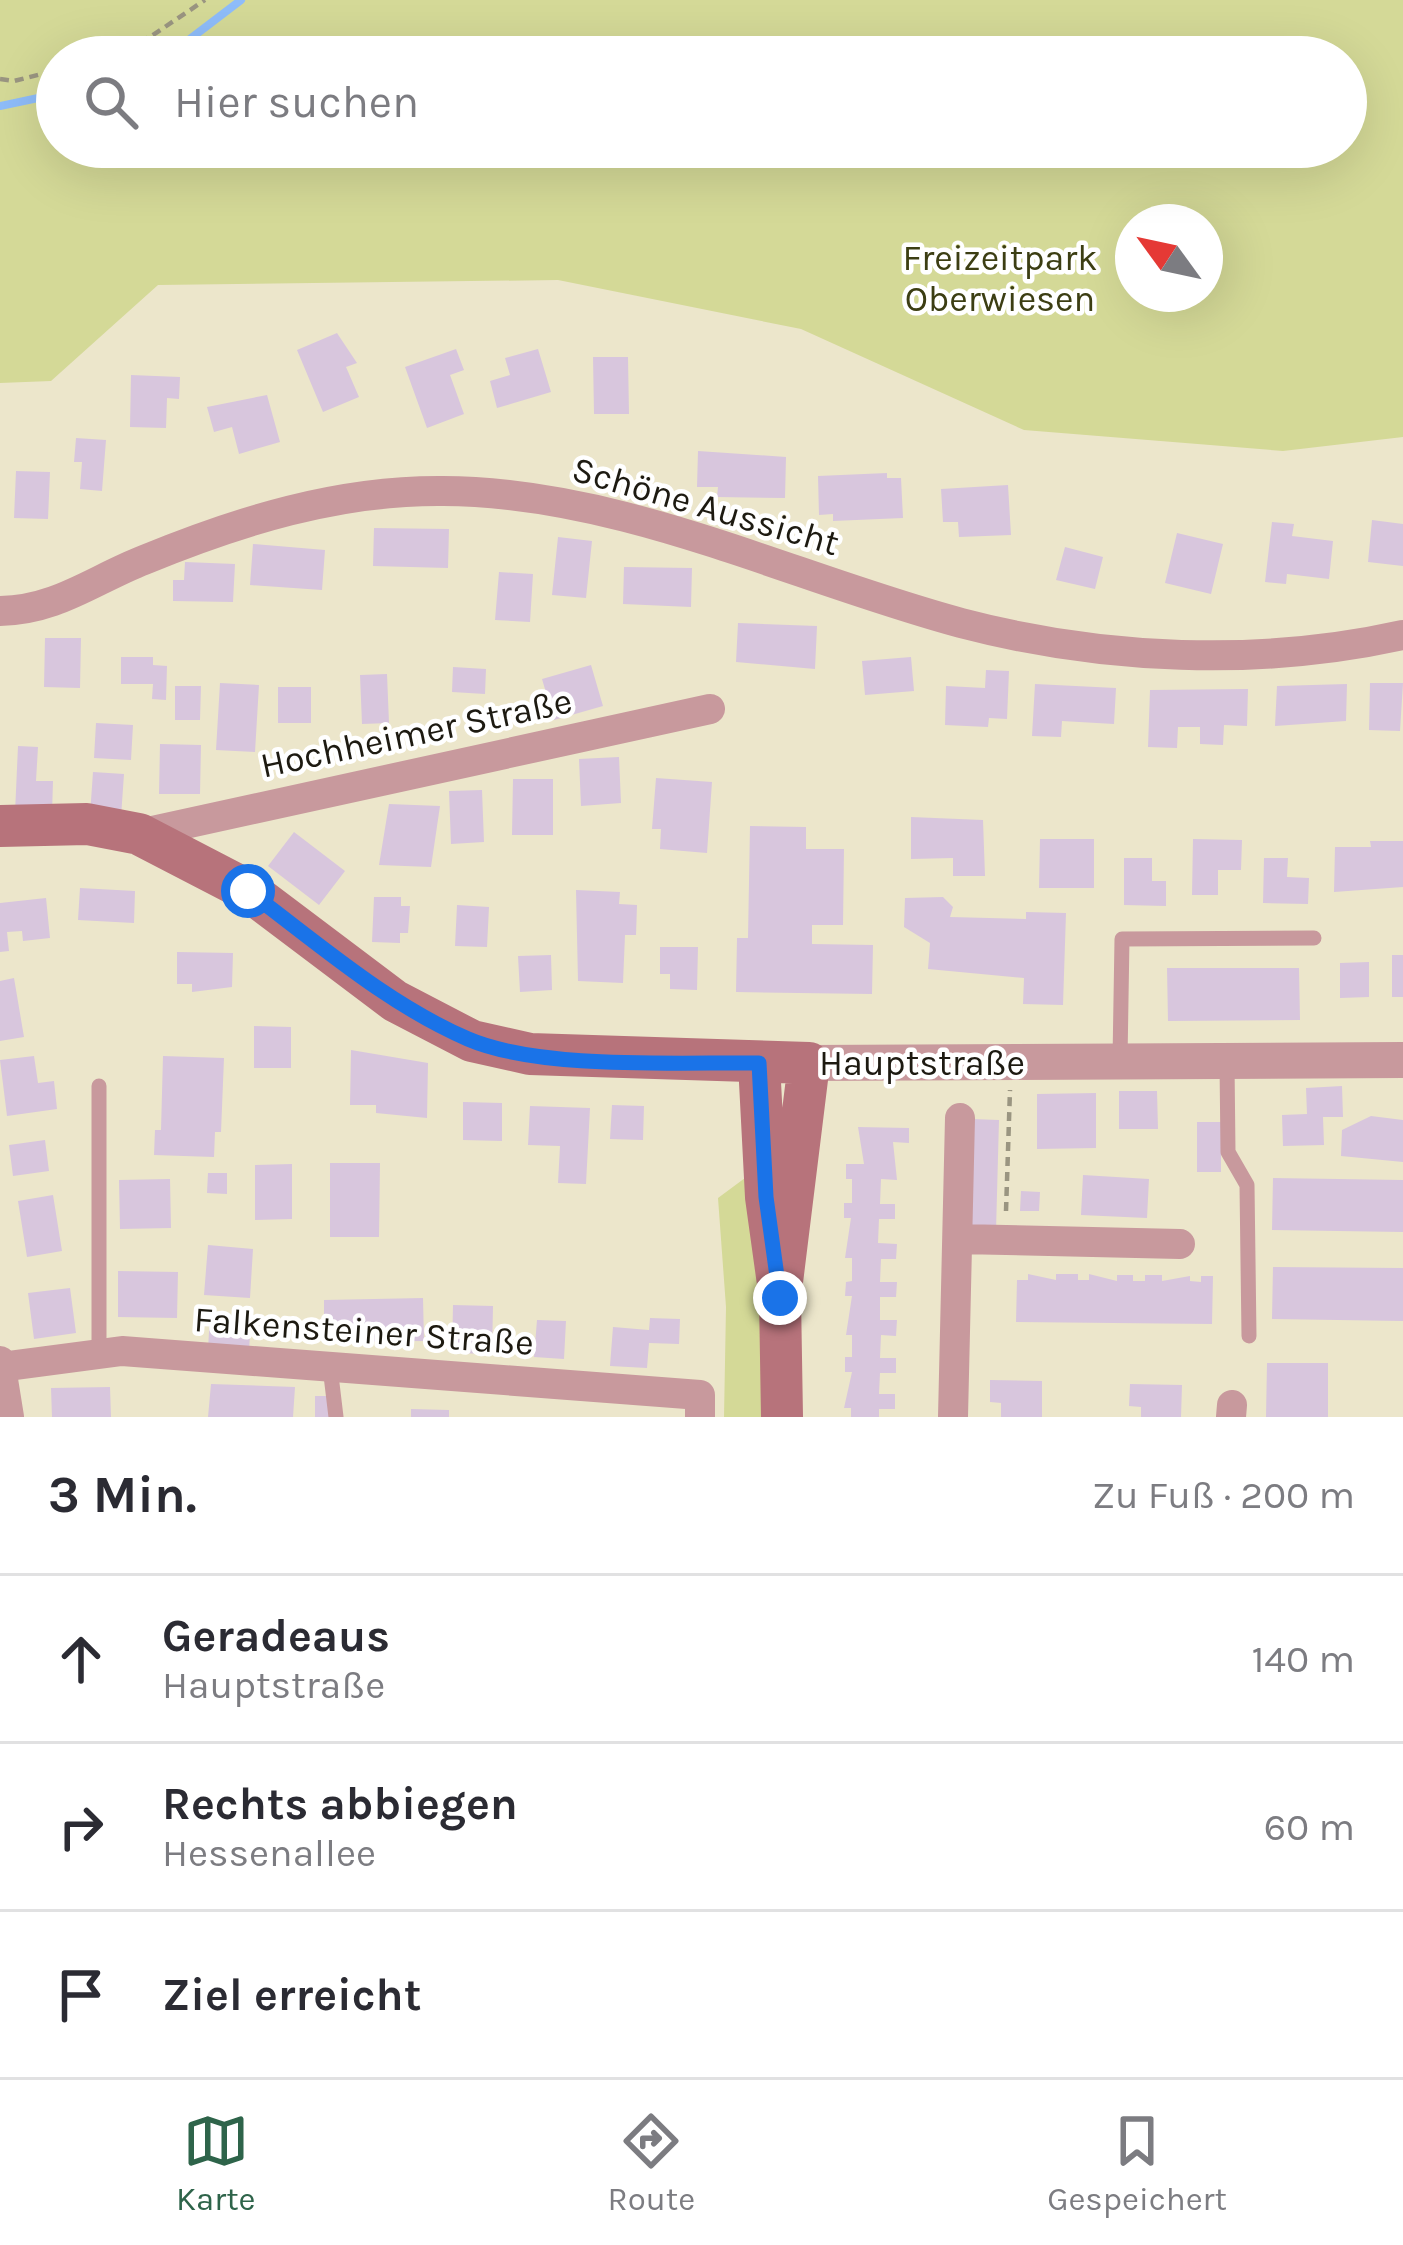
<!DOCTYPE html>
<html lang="de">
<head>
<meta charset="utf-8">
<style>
  body { margin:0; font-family:Karla,sans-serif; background:#f7f7f7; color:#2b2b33 }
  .compass { position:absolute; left:1115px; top:204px; width:108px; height:108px; border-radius:50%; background:#fff; box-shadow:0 12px 48px #0002; rotate:303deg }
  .stop { position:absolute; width:36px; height:36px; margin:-27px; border:9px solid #1a73e8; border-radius:50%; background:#fff }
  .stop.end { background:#1a73e8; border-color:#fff; box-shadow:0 3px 12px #0008 }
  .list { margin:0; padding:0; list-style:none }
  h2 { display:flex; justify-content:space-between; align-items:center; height:156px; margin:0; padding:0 48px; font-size:51px }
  h2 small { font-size:39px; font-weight:400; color:#7c7c81 }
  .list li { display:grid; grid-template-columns:78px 1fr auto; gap:36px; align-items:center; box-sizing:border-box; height:168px; padding:0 48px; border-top:3px solid #e1e1e2 }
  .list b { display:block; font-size:45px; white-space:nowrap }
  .list p { margin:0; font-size:39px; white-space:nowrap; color:#7c7c81 }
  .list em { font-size:39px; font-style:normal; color:#7c7c81 }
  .icon { flex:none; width:66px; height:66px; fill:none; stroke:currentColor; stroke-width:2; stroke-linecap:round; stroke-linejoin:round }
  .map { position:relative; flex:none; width:1403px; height:1417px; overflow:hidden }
  .search { position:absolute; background:#fff; box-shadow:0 12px 48px #0002; left:36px; right:36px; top:36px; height:132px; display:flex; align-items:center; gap:30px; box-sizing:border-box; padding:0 42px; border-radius:66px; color:#7c7c81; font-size:45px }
  .sheet { height:660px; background:#fff }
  nav { display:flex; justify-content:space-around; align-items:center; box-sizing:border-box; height:168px; border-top:3px solid #e1e1e2; background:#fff; font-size:33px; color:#7c7c81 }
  nav a { display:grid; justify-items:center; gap:6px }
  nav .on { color:#2e644a }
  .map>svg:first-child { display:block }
  .green { fill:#d4d997; fill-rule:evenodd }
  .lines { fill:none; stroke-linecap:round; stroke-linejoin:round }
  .stream { stroke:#8ebcf9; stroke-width:8 }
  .building { fill:#d8c6dd }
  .path { stroke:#9a9581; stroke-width:4.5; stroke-dasharray:9 6; stroke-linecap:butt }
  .service { stroke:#c8999d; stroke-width:15 }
  .minor { stroke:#c8999d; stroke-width:30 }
  .tertiary { stroke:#c8999d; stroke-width:36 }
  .secondary { stroke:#b7737b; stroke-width:42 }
  .route { stroke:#1a73e8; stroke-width:15 }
  .labels { text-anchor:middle; stroke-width:9; stroke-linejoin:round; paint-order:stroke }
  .park-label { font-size:36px; fill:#3c3e13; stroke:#fff }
  .street-label { font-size:36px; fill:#1d1a11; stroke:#fff }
</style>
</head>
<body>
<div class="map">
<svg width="1403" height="1417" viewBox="0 0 1403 1417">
  <rect width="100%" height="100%" fill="#ece6cb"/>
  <path class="green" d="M0,0H1403V437L1283,451L1024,430L801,329L558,280L158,285L51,381L0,383ZM57,57H1346V147H57ZM1205,222V294H1133V222Z
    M745,1178L761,1301V1417H724L726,1307L718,1198Z"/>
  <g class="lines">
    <path class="stream" d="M154,57L186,42L241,0
      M0,106L57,94"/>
  </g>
  <path class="building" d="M337,333L357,363L346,367L359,397L323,412L297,350Z
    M456,349L464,370L450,375L464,414L427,428L405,367Z
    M538,349L551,392L497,408L490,381L510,375L505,358Z
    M593,357H628L629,414H594Z
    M131,375L180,377L179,399L167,398L166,428L130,427Z
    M267,395L280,442L239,454L232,427L214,432L207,407Z
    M76,438L106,440L102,491L80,489L82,462H74Z
    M698,451L786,457L785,498L717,497L718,487H697Z
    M16,471L50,472L48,519L14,518Z
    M887,473V478H901L903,518L833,521V514L819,515L818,476Z
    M1008,485L1011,535L959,537L958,522H943L941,489Z
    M1372,520L1403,524V566L1368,562Z
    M1272,522L1294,524L1292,536L1333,541L1329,579L1287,574L1286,584L1265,582Z
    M374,528L449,529L448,568L373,566Z
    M1177,533L1223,544L1211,594L1165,583Z
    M558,537L592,541L586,598L552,595Z
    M253,544L325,550L322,590L250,585Z
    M1065,547L1103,557L1095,589L1056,580Z
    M185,562L235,564L233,602L173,601V580H184Z
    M624,567L692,568L691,607L623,604Z
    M499,572L533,574L530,622L495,620Z
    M738,623L817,626L815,669L736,662Z
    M45,638H81L80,688L44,687Z
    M121,657H153V665L167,666L166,700L152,699L153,684H121Z
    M911,657L914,691L865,695L862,661Z
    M591,665L603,706L554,720L542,679Z
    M453,667L486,669L485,694L452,692Z
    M986,670L1009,671L1007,719L989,718L988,727L945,725L946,686L985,688Z
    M387,674L389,723L362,724L360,675Z
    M220,683L259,685L255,752L216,750Z
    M1370,683H1403L1400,731L1369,730Z
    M1035,684L1116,688L1114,724L1062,721L1061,737L1032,736Z
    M1347,684L1346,721L1275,726L1277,686Z
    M175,686H201L200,720H175Z
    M278,687H311V723H278Z
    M1248,689L1247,726L1224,725L1223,745L1200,744V727H1178L1177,748L1148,747L1150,690Z
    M96,723L133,725L131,760L94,758Z
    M160,744L201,745L200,794H159Z
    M18,746L38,747L36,781H53L52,814L15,813Z
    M619,757L621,803L581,806L579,759Z
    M93,772L124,774L121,817L90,815Z
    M656,778L712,782L707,853L660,849L661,829H652Z
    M513,779H553V835H512Z
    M482,790L484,842L451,844L449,791Z
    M389,804L440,806L431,867L379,865Z
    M911,817L983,820L985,876H953V858L911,859Z
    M750,826L806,827V849H844L843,925H812V944L873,945L872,994L736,992L737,938H748Z
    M294,832L345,871L319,905L268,866Z
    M1040,839H1094V888H1039Z
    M1193,839L1242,840L1241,870H1218V895H1192Z
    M1370,841H1403V887L1334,892L1335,847H1371Z
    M1124,858H1152V881H1166V906L1124,905Z
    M1264,858H1288L1287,877L1309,878L1308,904L1263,903Z
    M80,888L135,891L134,923L78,920Z
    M576,890L620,892L619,904L637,905L636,935H625L623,983L578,981Z
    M374,897H401V906H410L408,933H400V943L372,942Z
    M943,897L953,907L950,917L1026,919V912L1066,913L1063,1005L1023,1004L1024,978L928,969L930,943L904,927L905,898Z
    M46,898L50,938L23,941L22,931L7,932L9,951L0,952V903Z
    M457,905L489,907L487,947L455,946Z
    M660,947H698L697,990L670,989V974H660Z
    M177,952L233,953L232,987L192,992V984H177Z
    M551,955L552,990L520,992L518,956Z
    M1392,955H1403V997H1392Z
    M1369,962V997L1340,998V963Z
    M1167,968H1299L1300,1020L1168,1021Z
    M14,978L24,1037L0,1041V981Z
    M254,1026L291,1027V1068H254Z
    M351,1050L428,1063L427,1118L376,1113V1105H350Z
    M34,1056L38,1083L54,1081L57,1109L7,1116L0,1060Z
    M163,1056L224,1058L221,1132H215L214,1157L154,1155L155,1130H161Z
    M1342,1086L1343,1117H1323L1324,1145L1283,1146L1282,1115L1307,1114L1306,1088Z
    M1119,1091H1157L1158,1129H1119Z
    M1096,1093V1148L1037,1149V1094Z
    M463,1102L502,1103V1141L463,1140Z
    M612,1105L644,1106L643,1140L610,1139Z
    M530,1106L590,1108L586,1184L558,1183L560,1146L528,1145Z
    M1371,1116L1403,1120V1162L1341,1156L1342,1130Z
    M972,1119L999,1120L996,1231L970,1230Z
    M1197,1122H1221V1172H1197Z
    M858,1127L909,1128V1143L893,1142L897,1180L881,1179L880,1204H895V1219H879L878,1243L897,1244L896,1259H881L880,1282H897L896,1297H880V1320H897L896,1336L881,1335L880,1358H896V1373H880L879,1394H895V1409H879V1417H851V1408H844L852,1372H845V1357H852V1335H846L852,1296H845L846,1282L852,1281V1258H845L851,1218H844V1203H852V1179H846V1164H864Z
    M45,1140L49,1171L13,1176L9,1145Z
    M330,1163H380L379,1237H330Z
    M292,1164V1219L255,1220V1165Z
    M208,1173H227V1194L207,1193Z
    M1083,1175L1149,1179L1147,1218L1081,1215Z
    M1273,1178L1403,1180V1232L1272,1230Z
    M170,1179L171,1228L120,1229L119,1180Z
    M1021,1191L1040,1192L1039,1211H1020Z
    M53,1195L62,1251L27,1257L18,1201Z
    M208,1245L253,1249L250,1298L204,1295Z
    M1273,1267L1403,1268V1321L1272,1319Z
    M118,1271L178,1272L177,1318L118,1317Z
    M1028,1274L1056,1280V1274H1078V1280H1089V1274L1117,1281V1275H1133V1281H1145V1275H1162V1281L1190,1276V1281L1201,1282V1276H1213L1212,1324L1016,1322L1017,1280H1028Z
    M70,1288L76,1333L34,1339L28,1293Z
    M423,1298L424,1341L324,1342V1300Z
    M453,1305L493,1306L492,1354L452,1353Z
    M210,1315L251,1318L249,1351L208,1349Z
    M650,1318L680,1319L679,1344L649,1343L647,1368L610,1366L613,1327L649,1330Z
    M537,1320L566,1321L564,1359L534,1357Z
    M1267,1363H1328V1417H1266Z
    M990,1380L1042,1381V1417H1001V1403L990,1402Z
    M211,1384L295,1387L293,1417H208Z
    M1130,1384L1182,1385L1181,1417H1141V1407L1129,1406Z
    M110,1387L111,1417H52L51,1388Z
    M315,1396H330V1417H315Z
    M411,1409L449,1410V1417H411Z"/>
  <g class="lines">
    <path class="path" d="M97,57L150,37L205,0
      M0,79L14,81L57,70
      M1006,1211L1010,1090"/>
    <path class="service" d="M1120,1060L1122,939L1314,938
      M1227,1063L1228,1152L1247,1185L1249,1336
      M99,1352V1086
      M330,1367L336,1417"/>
    <path class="minor" d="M0,611C57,610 93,580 144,560C239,521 338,490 443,491C623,492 790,577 961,623C1102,660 1260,667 1403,635
      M139,834L710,709
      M959,1239L1180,1244
      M0,1361L9,1417
      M1,1367L122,1351L700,1395V1417
      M953,1417L960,1118
      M1231,1417L1232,1405"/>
    <path class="tertiary" d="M809,1063L1403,1060"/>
    <path class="secondary" d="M0,826L87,824L139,834L249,891L395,1001L472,1041L530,1054L809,1063L780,1298
      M759,1063L766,1197L780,1298L782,1417"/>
  </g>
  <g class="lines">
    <path class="route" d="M248,891C319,944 387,1004 468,1039C540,1070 679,1062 759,1063L766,1197L780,1298"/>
  </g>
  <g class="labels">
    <g class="park-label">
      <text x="1000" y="270">Freizeitpark<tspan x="1000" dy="41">Oberwiesen</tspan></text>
    </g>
    <g class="street-label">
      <text transform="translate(706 505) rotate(16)" y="13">Schöne Aussicht</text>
      <text transform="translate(416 732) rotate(-12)" y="13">Hochheimer Straße</text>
      <text x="922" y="1075">Hauptstraße</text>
      <text transform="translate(364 1330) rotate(4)" y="13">Falkensteiner Straße</text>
    </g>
  </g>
</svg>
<svg class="compass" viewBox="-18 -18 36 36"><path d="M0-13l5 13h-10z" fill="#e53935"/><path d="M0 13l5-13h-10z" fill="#7c7c81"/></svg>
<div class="stop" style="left:248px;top:891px"></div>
<div class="stop end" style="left:780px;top:1298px"></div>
<div class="search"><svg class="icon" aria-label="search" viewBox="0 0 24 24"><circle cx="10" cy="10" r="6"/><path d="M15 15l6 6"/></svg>Hier suchen</div>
</div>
<section class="sheet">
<h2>3 Min.<small>Zu Fuß · 200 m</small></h2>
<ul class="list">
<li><svg class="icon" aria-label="ahead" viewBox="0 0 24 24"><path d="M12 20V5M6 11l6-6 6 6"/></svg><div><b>Geradeaus</b><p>Hauptstraße</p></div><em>140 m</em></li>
<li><svg class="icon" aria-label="right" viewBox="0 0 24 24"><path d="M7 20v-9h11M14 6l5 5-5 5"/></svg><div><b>Rechts abbiegen</b><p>Hessenallee</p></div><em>60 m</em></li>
<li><svg class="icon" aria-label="arrive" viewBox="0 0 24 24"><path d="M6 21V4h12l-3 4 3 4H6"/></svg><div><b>Ziel erreicht</b></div></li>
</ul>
</section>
<nav>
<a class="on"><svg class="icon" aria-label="map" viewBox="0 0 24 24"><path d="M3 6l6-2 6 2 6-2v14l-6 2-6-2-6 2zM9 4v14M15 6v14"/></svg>Karte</a>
<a><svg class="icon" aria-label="directions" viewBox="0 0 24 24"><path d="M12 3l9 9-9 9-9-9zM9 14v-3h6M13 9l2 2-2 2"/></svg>Route</a>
<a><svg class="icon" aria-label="saved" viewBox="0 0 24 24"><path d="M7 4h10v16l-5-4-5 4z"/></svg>Gespeichert</a>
</nav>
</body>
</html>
